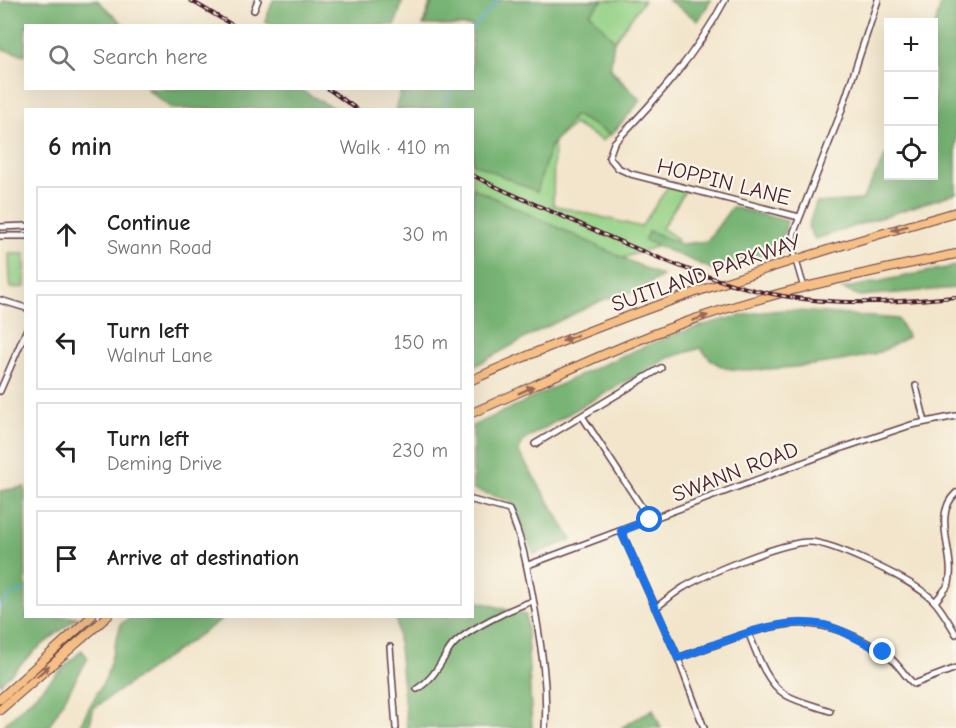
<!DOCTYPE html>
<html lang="en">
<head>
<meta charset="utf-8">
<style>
  body { margin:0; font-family:"Comic Neue",sans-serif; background:#f6f6f6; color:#222 }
  .controls { position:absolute; right:18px; top:18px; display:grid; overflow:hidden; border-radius:0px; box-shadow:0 6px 24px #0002 }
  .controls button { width:54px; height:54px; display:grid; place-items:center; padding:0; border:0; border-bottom:2px solid #e0e0e0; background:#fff; color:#222; font:30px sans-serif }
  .stop { position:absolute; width:18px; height:18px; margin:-14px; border:4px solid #1a73e8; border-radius:50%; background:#fff }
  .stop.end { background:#1a73e8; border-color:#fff; box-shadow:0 2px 6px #0008 }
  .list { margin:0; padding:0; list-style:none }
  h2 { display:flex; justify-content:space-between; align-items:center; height:78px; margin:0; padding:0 24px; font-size:26px }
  h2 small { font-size:20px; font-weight:400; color:#767676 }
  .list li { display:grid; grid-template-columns:39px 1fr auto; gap:18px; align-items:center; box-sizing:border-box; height:96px; margin:0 12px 12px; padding:0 12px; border:2px solid #e0e0e0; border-radius:0px }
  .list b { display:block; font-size:22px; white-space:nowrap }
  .list p { margin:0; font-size:20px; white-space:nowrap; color:#767676 }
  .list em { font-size:20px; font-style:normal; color:#767676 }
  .icon { flex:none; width:33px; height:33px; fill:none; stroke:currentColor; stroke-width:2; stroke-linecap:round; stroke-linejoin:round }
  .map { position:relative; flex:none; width:956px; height:728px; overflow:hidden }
  .search { position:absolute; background:#fff; box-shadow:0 6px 24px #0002; left:24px; top:24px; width:450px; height:66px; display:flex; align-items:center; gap:15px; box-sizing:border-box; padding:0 21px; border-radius:0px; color:#767676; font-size:22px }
  .panel { position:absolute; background:#fff; box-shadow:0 6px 24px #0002; left:24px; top:108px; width:450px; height:510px; border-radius:0px }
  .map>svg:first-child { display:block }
  .green { fill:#96d287; stroke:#707859; stroke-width:1.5 }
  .forest { fill:#78b474; stroke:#616a50; stroke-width:1.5 }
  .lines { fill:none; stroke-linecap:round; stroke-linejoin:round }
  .stream { stroke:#62acda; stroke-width:1.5 }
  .minor-casing { stroke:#633d43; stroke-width:8 }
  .trunk-casing { stroke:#633d43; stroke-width:10 }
  .minor { stroke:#fff; stroke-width:5 }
  .trunk { stroke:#f5bf86; stroke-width:8 }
  .rail-casing { stroke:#4a1f2b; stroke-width:4 }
  .rail { stroke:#fbf7ec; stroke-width:1.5; stroke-dasharray:4.5; stroke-linecap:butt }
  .oneway { fill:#976754 }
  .route { stroke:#1a73e8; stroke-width:8 }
  .labels { text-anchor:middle; stroke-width:4.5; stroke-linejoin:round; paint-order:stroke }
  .street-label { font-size:22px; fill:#4a1f2b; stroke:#fbf7ec }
</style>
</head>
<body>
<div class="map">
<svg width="956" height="728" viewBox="0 0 956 728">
  <rect width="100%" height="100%" fill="#fbf7ec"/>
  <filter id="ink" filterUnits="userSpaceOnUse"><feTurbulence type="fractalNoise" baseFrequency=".0167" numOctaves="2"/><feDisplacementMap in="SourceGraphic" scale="12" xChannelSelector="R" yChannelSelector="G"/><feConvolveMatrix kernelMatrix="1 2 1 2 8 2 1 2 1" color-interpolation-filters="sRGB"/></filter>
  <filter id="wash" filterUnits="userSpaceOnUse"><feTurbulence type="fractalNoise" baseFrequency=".008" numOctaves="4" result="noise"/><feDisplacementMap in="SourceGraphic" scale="24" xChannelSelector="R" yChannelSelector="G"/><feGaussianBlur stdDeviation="1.35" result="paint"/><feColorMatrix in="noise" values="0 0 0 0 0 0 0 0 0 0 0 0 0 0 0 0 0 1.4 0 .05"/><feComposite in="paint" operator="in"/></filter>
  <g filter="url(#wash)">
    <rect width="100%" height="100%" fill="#f2e5cb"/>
    <path class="green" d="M431,0H644L602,58L637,98L603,141L574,124L554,141L553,205L641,227L668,187L685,191L662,228L678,239L600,266L473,319L472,110H397L472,88V26L423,25Z
      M9,254H25V287L10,288Z"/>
    <path class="forest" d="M4,0H97L124,25L26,26L25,55L0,49V6Z
      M273,0H403L395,25H270L265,22Z
      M433,0H603L590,13L614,40L610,71L641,100L611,135L575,115L550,147L537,192L473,163L472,110L395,109L402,89L472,88V26L424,25Z
      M668,0H711L698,21Z
      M942,0H956V193L815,239L808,227L816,203L862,200L888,151V176H934V29Z
      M147,89H299L335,109H172Z
      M473,188L662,276L637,291L605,299L540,330L473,367Z
      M732,207L787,221L783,238L784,249L716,271L644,240L649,231L681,244L707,241Z
      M956,266V288L860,296L842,289Z
      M787,310L898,319L908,337C898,342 889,349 879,352C852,362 753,374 726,368C715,365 708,357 701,348L668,358L575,410L524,440L518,451L572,540L534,554L510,501L473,489V426C566,384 685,314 787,310Z
      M25,487L26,616L78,617L37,649L0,684V491Z
      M473,600L526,615L532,728H407L396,617L472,616Z
      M131,617H225L94,708L89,728H78L106,677L121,624Z
      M82,650L88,658L48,728H1Z
      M653,709L661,728H621Z"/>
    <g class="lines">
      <path class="stream" d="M472,30L498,0
        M445,110L451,88
        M0,608L9,596L26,590"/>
    </g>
  </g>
  <g filter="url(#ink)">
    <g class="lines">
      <g class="minor-casing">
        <path id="minor" d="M725,0C697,53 656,100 614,143L609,157L618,168L631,174L799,217
          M254,10L258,0
          M0,227L26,226
          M0,236H26
          M804,288L792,247L794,232L840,115L878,0
          M0,300L26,308
          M916,386L925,422
          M0,391L26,331
          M582,416L650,520
          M535,444L661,368
          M472,500L509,510C523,540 528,572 534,604C541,646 548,685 545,728
          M621,531L678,658L704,728
          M528,565L842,448L911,425L956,416
          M935,602C939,596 946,590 949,583C956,555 931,516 956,493
          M655,608C664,602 672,595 681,589C705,574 782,542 809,542C833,542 916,582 933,600C942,609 949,623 956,634
          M749,634C757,654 766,683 786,695C798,702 816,706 830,711
          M390,647L396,728
          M678,658C761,630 808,598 889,657C899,664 904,676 914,684L956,668
          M417,689C435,678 440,662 452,646C466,630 512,608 533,601"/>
      </g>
      <g class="trunk-casing">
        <path id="trunk" d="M472,380C628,309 792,259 956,212
          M472,413C543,382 613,348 686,322C774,291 865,273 956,254
          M0,699L92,616
          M0,710L108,616"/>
      </g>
      <use href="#minor" class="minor"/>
      <use href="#trunk" class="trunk"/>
      <g class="rail-casing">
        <path id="rail" d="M190,0L234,26
          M327,88L358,110
          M472,175C513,196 556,213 598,232C658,258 718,285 783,296C840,306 898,302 956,297"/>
      </g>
      <use href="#rail" class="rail"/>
    </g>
    <defs><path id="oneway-solid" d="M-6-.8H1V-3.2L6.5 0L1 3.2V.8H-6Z" transform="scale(1.5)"/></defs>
    <g class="oneway">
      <use href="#oneway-solid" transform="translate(900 228) rotate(164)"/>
      <use href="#oneway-solid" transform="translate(700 318) rotate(-18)"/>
      <use href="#oneway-solid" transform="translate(570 338) rotate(158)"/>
      <use href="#oneway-solid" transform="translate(526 390) rotate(-24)"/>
      <use href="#oneway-solid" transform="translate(43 671) rotate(-42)"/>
    </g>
  </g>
  <g class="lines" filter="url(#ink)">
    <path class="route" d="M650,520L621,531L678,658C722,643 778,615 824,625C845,630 864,643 883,652"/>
  </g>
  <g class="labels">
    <g class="street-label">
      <text transform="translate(724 181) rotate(14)" y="8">HOPPIN LANE</text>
      <text transform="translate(706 272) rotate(-19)" y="8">SUITLAND PARKWAY</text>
      <text transform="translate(735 471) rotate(-21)" y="8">SWANN ROAD</text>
    </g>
  </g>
</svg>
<div class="controls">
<button>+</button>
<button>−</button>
<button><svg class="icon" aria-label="locate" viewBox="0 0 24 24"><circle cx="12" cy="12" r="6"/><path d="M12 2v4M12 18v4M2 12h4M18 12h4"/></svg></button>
</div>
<div class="stop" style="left:650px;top:520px"></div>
<div class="stop end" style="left:883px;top:652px"></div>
<div class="search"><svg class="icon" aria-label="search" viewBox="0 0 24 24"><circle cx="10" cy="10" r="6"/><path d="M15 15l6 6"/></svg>Search here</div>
<section class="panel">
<h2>6 min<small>Walk · 410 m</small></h2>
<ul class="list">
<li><svg class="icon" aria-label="ahead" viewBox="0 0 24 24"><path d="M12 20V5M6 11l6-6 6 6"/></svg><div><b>Continue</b><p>Swann Road</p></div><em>30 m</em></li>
<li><svg class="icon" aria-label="left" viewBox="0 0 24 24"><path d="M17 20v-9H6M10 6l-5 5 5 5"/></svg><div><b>Turn left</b><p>Walnut Lane</p></div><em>150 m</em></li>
<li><svg class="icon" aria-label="left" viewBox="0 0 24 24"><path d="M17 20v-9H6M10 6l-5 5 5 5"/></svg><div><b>Turn left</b><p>Deming Drive</p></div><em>230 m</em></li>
<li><svg class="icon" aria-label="arrive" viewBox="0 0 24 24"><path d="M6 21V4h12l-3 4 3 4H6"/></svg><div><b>Arrive at destination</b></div></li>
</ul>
</section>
</div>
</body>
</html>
